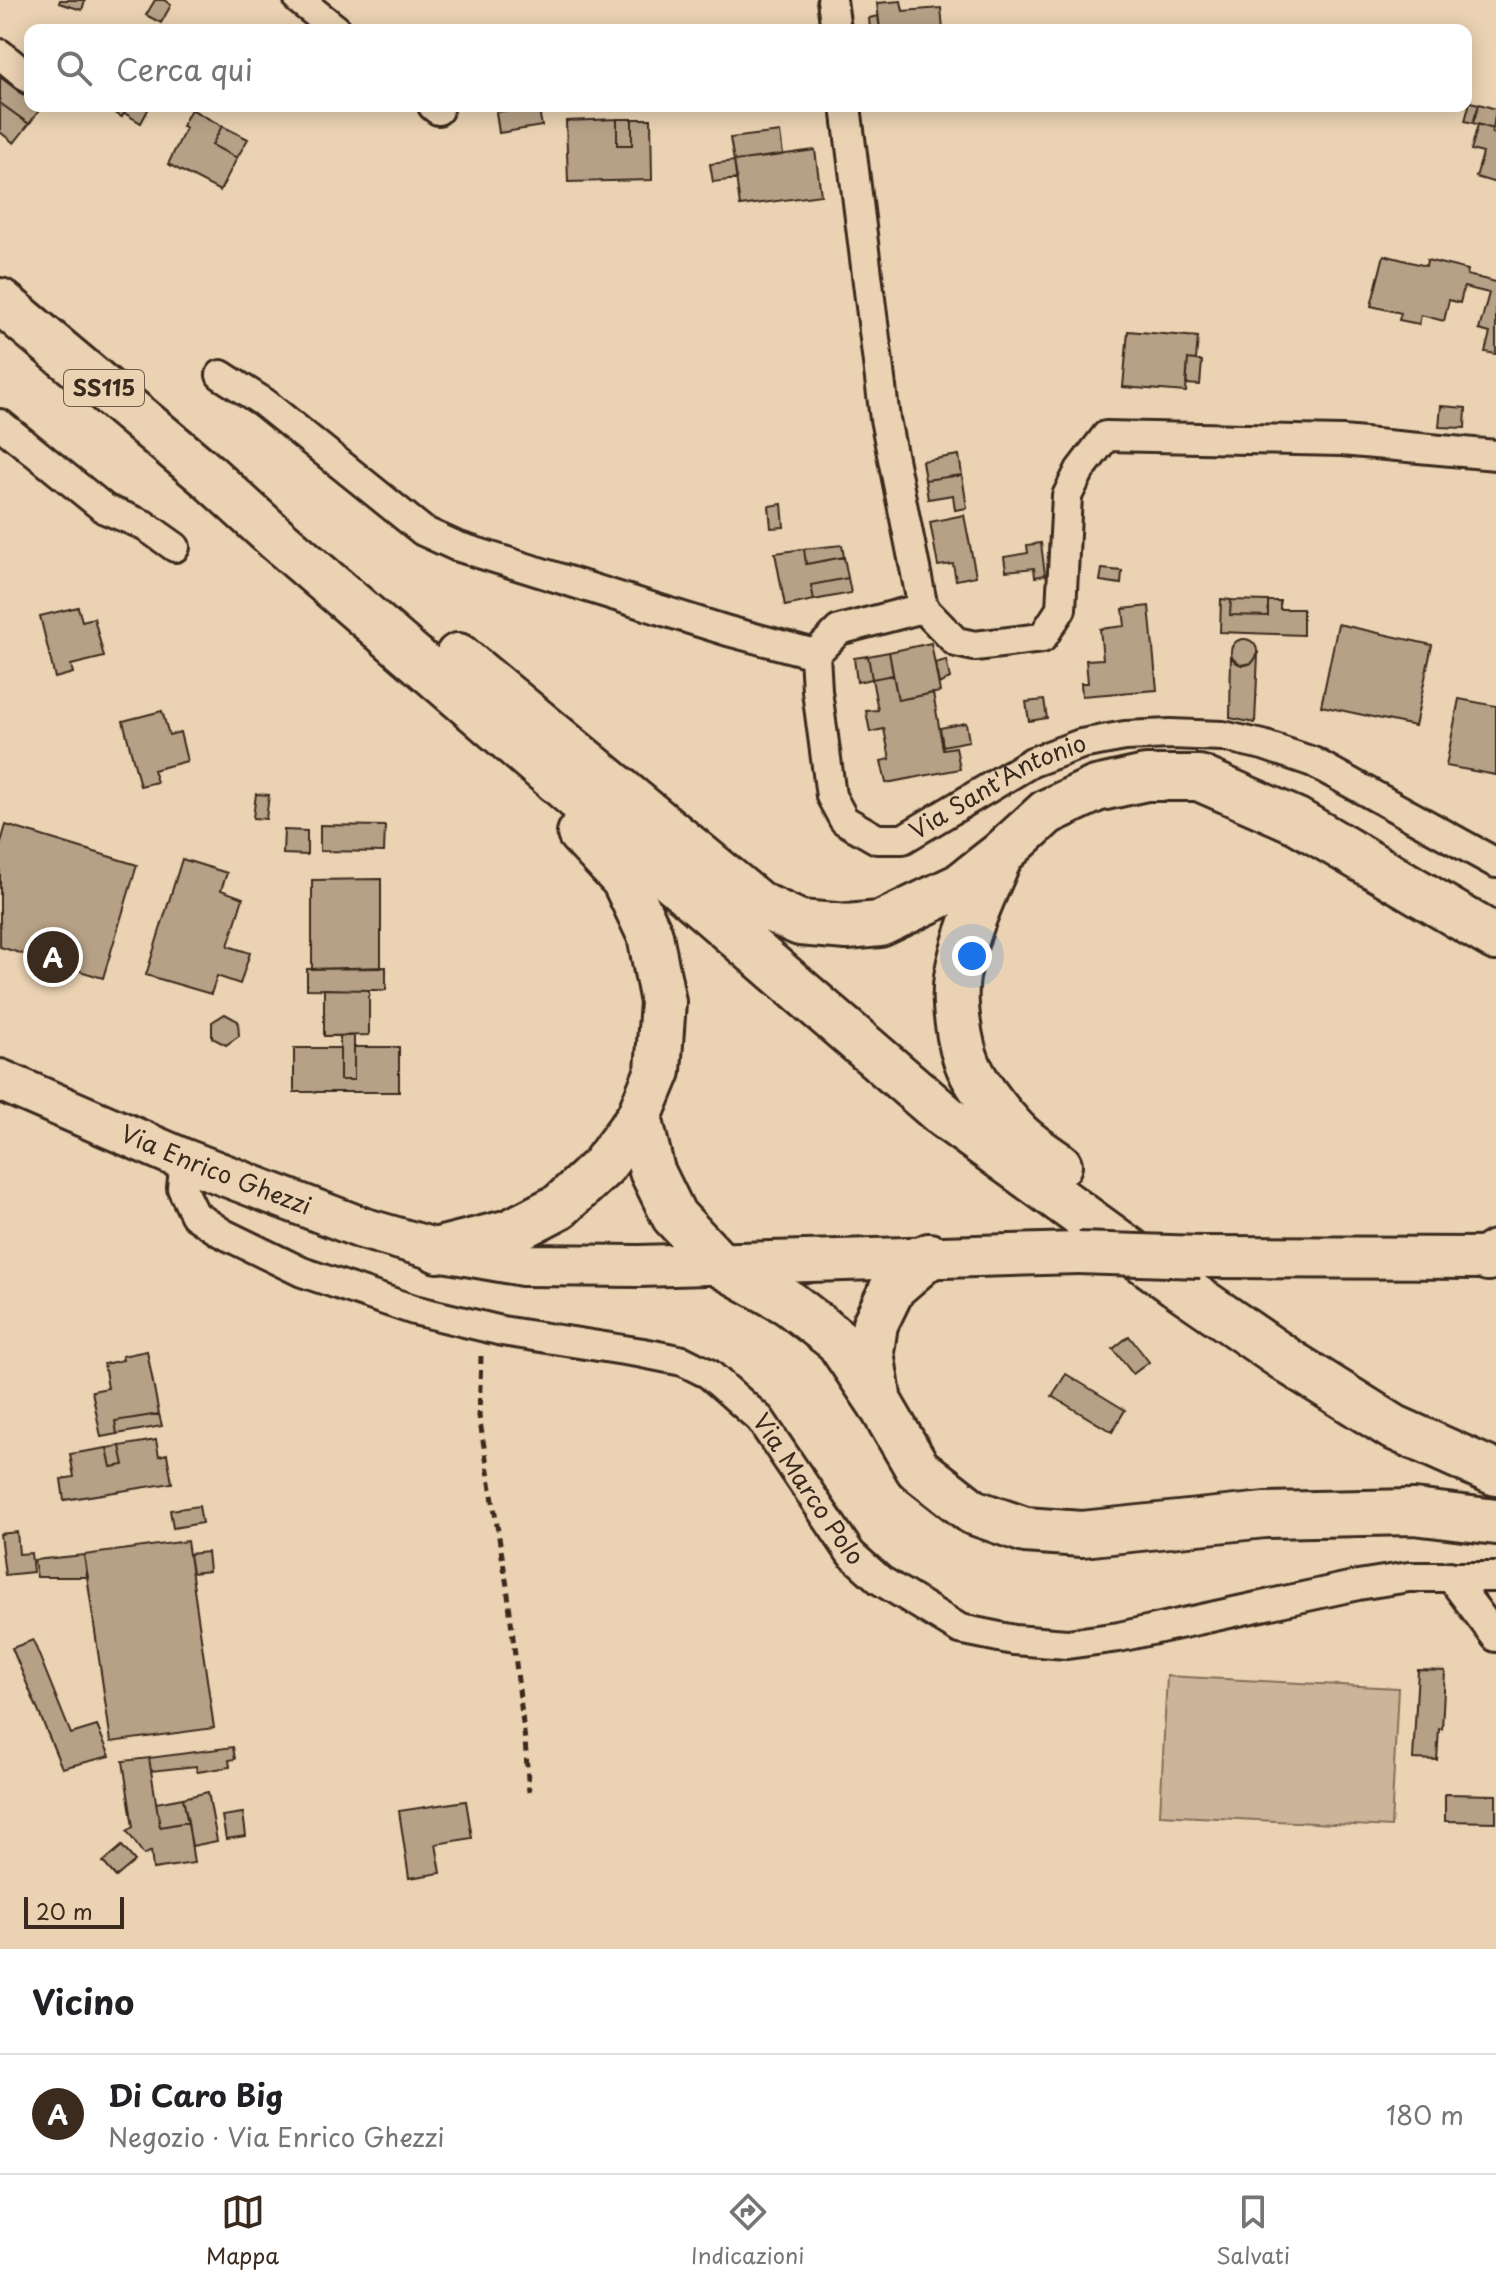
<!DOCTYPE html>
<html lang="it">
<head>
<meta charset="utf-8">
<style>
  body { margin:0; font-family:"Playpen Sans",sans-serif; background:#f2f2f2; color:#202124 }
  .scale { position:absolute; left:24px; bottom:20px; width:100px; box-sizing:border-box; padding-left:8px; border:4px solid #3b2a1e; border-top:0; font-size:22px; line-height:28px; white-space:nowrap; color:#3b2a1e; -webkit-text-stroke:6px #ead2b2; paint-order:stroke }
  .you { position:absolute; left:972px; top:956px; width:28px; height:28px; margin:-20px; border:6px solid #fff; border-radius:50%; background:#1a73e8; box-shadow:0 0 0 12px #1a73e833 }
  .badge { display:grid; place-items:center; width:52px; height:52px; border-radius:50%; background:#3b2a1e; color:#fff; font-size:26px; font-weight:700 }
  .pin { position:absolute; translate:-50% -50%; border:4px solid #fff; box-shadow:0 2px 8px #0006 }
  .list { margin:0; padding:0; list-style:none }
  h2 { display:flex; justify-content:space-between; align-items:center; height:104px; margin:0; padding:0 32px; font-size:34px }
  h2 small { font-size:26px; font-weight:400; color:#757577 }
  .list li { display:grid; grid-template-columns:52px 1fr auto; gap:24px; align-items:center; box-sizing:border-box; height:120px; padding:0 32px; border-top:2px solid #e0e0e0 }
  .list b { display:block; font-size:30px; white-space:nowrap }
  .list p { margin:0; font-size:26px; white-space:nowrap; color:#757577 }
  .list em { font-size:26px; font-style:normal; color:#757577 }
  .icon { flex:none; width:44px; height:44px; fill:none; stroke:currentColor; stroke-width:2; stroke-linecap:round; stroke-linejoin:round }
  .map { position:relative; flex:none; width:1496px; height:1949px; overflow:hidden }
  .search { position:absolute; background:#fff; box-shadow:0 4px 20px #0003; left:24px; right:24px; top:24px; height:88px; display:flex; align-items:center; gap:20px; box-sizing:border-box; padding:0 28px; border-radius:16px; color:#757577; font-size:30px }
  .sheet { height:224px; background:#fff }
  nav { display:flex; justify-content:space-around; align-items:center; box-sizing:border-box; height:112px; border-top:2px solid #e0e0e0; background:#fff; font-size:22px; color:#757577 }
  nav a { display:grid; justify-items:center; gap:4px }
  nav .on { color:#3b2a1e }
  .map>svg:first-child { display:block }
  .green { fill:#cbb497; stroke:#836f5a; stroke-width:2 }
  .building { fill:#b6a186; stroke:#3b2a1e; stroke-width:2 }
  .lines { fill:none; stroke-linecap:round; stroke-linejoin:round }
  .street-casing { stroke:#3b2a1e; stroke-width:34 }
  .secondary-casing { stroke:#3b2a1e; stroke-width:46 }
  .primary-casing { stroke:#3b2a1e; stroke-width:50 }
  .path { stroke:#3b2a1e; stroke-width:5; stroke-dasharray:8 6; stroke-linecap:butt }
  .street { stroke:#ead2b2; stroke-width:28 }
  .secondary { stroke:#ead2b2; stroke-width:40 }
  .primary { stroke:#ead2b2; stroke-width:44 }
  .secondary-bridge-casing { stroke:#3b2a1e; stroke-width:46; stroke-linecap:butt }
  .secondary-bridge { stroke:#ead2b2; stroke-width:40 }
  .labels { text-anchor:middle; stroke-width:8; stroke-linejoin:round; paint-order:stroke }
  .shield { fill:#ead2b2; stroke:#705c4a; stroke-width:2 }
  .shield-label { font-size:22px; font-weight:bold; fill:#3b2a1e }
  .street-label { font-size:24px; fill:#3b2a1e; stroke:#ead2b2 }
</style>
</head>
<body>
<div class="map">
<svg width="1496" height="1949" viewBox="0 0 1496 1949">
  <rect width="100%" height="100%" fill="#ead2b2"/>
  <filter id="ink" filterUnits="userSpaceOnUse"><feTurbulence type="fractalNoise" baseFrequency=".0125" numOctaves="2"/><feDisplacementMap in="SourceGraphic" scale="16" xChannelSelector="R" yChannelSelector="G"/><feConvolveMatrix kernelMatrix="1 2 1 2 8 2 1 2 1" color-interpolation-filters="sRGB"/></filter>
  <g filter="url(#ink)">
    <path class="green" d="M1167,1676L1398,1688L1391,1827L1160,1815Z"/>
    <path class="building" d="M60,0H85L82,10L59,3Z
      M155,0H164L171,5L161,23L146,15Z
      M901,1L903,11L941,8L943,30H880L877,3Z
      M878,16L880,30H870L869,18Z
      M0,77L30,100V106L41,108L29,124L0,103Z
      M1470,102L1479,104L1473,123L1465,121Z
      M0,103L29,124L14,143L0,132Z
      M1479,104L1496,109L1493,129L1473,123Z
      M102,106H150L141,123L124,113L122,117Z
      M538,106L542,126L499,133L496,112Z
      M191,109L222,126L212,145L237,158L220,191L168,164L186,128L182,126Z
      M617,119H632V145H617Z
      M617,119V145H632V119H651L652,180L568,182L566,121Z
      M1478,124L1493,129L1492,133L1496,134V183L1476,177L1483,153L1471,150Z
      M222,126L248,139L237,158L212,145Z
      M780,132L783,155L734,161L730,138Z
      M815,150L821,195L740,206L734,161Z
      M734,161L737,179L713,182L710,164Z
      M1384,255L1426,266L1427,260L1468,270L1467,275L1496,282V354L1485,352L1490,333L1479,330L1489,293L1464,287L1460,303L1449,300L1444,321L1421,315L1419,324L1399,320L1401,313L1371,306Z
      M1128,331L1198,337L1196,360L1188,359L1186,392L1123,387Z
      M1188,359L1202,361L1200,385L1186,384Z
      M1441,406L1466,408L1465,428L1439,427Z
      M959,455L962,475L925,480L922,461Z
      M962,475L967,508L955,510L953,495L928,499L925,480Z
      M782,504L784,527L771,528L769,506Z
      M964,515L976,576L956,580L953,564L938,566L930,522Z
      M1041,543L1045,575L1035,577L1034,568L1006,571L1004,557L1028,553L1027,545Z
      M842,545L844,557L806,564L804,549Z
      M804,549L806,564L844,557L848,578L811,585L814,600L785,606L775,553Z
      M1102,569L1122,571L1121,584L1100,581Z
      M848,578L851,593L814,600L811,585Z
      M1221,599L1231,600L1230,615L1268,616V601H1280V609H1303V635L1220,632Z
      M1231,600L1268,601V616L1230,615Z
      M1149,606L1157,690L1082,696L1081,683H1088L1086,660L1103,659L1100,629L1125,626L1123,609Z
      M78,607L82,621L94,618L104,657L71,665L73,673L55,678L40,616Z
      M1338,624L1432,645L1415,726L1321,706Z
      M1231 652a13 13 0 1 1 26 0a13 13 0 1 1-26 0Z
      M931,643L940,692L898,700L889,652Z
      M889,652L893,675L872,679L868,656Z
      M1231,652L1232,658L1241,665L1252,663L1258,654L1255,723L1230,718Z
      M868,656L872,679L857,682L854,658Z
      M946,660L950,678L939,684L935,663Z
      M893,675L898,700L933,693L943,749L956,747L960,769L886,783L881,761L890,759L884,729L870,732L866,711L878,710L872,679Z
      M1459,699L1496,706V775L1446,766Z
      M1044,700L1047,718L1029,721L1026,702Z
      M162,711L169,735L180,732L187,761L153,770L157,782L140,786L123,721Z
      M966,723L969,741L943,746L940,728Z
      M256,794L269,795L266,819L253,818Z
      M6,825L137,865L103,978L0,947V846Z
      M320,825L385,826L384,852L320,851Z
      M284,830L307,831V855L283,854Z
      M182,859L227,873L221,890L243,898L228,946L250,953L240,984L217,976L211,994L146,975Z
      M381,879V968L312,969V880Z
      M386,967V990L307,989V969Z
      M324,989L369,990V1035L324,1036Z
      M225,1014L238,1021L239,1036L226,1045L212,1038V1022Z
      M340,1036H354V1080H340Z
      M354,1047H399V1092H294V1048H340V1080H354Z
      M1129,1336L1149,1362L1133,1374L1113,1349Z
      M147,1351L159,1414L115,1421L117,1434L101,1437L92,1391L108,1388L104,1364L123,1360L122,1356Z
      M1066,1374L1125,1410L1112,1432L1052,1396Z
      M159,1414L162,1426L117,1434L115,1421Z
      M156,1440L159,1456L167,1454L172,1483L64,1500L61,1479L74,1477L70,1454L107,1448L111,1467L124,1465L120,1446Z
      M120,1446L124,1465L111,1467L107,1448Z
      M199,1506L202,1523L173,1528L170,1510Z
      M17,1532L19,1554L31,1553L33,1572L5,1575L0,1534Z
      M187,1541L214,1728L111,1742L84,1555Z
      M207,1552L209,1571L192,1573L189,1554Z
      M84,1555L88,1577H37L34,1560Z
      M33,1640L71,1734L97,1726L110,1756L62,1768L12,1648Z
      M1418,1670L1445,1671L1442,1729H1439L1437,1760L1413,1759Z
      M233,1747L235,1759L229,1760L230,1767L197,1772L196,1766L151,1771L149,1758Z
      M149,1758L160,1827L188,1822L194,1863L153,1869L151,1851L144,1855L127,1831L133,1827L123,1761Z
      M208,1792L217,1841L192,1846L183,1798Z
      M1445,1794L1496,1795V1822L1445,1821Z
      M183,1798L188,1822L160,1827L156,1803Z
      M466,1801L472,1838L436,1844L441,1873L409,1878L399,1811Z
      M243,1813L246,1836L226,1839L222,1816Z
      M122,1846L135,1861L116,1877L103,1862Z"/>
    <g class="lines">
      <g class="street-casing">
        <g id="street">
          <path d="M299,0L337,30"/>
          <path d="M832,0L836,30"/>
          <path d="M0,54L30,79"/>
          <path d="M433,106L438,110"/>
          <path id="s1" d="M846,106L885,419L923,608L839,630L815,654L817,691L831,796L844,820L877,839H903L1032,762L1081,744L1125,736L1170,734L1223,736L1263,745L1313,762L1496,863"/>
          <path d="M221,375L263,402L423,531L456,546L728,631L815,654"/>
          <path d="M0,424L105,509L144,525L175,547"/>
          <path d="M923,608L956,642L975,646L1042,638L1061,609L1067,496L1080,470L1106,436L1342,441L1496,455"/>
          <path id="s2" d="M185,1160L182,1188L195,1215L222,1233L302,1272L414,1310L502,1331L643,1353L683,1361L709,1374L760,1419L851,1554L880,1580L960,1629L1014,1640L1067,1644L1119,1637L1358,1585L1409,1577H1496"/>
          <path d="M1450,1576L1496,1637"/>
        </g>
      </g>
      <g class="secondary-casing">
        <g id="secondary">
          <path id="s3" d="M0,1080L185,1160L362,1228L438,1250L523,1265L639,1266L1078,1253"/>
          <path d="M1201,1257L1496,1258"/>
        </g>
      </g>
      <g class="primary-casing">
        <path id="primary" d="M0,301L208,476L277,539L946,1117L1176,1284L1291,1363L1393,1427L1496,1473
          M458,656L758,904L800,923L847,927L880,924L960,886L1001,854L1047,812L1096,789L1146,778H1199L1297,821L1496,938
          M1000,856C983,895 964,935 957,977C953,1001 959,1045 969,1067C978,1088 1004,1120 1020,1136C1032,1147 1046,1156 1059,1165
          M639,1117L652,1171L674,1216L718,1263L789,1303L838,1341L879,1402L918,1469L973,1512L1025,1530L1082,1534L1265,1515L1414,1512L1496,1522
          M438,1250L510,1232L560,1206L603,1166L639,1117L658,1071L663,1002L650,935L624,880L580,833
          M1488,1258L1496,1253
          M878,1396L871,1352L875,1324L893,1287L929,1256"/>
      </g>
      <path class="path" d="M481,1356L479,1416L507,1586L525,1741L529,1792"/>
      <use href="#street" class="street"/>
      <use href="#secondary" class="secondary"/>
      <use href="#primary" class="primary"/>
      <g class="secondary-bridge-casing">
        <path id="secondary-bridge" d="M1078,1253L1201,1257"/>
      </g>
      <use href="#secondary-bridge" class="secondary-bridge"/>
    </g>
  </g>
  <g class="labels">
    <rect class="shield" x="64" y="370" width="80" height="36" rx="6"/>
    <g class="shield-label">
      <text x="104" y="396">SS115</text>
    </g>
    <g class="street-label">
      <text dy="8" stroke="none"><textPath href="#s1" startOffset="972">Via Sant'Antonio</textPath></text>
      <text dy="8" stroke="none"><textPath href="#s3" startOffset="234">Via Enrico Ghezzi</textPath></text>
      <text dy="8" stroke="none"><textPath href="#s2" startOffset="754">Via Marco Polo</textPath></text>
    </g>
  </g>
</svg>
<div class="scale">20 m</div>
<div class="you"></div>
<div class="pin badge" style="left:53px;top:957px">A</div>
<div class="search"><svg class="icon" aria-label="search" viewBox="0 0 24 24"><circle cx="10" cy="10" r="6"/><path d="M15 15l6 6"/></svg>Cerca qui</div>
</div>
<section class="sheet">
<h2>Vicino<small></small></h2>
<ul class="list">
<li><span class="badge">A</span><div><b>Di Caro Big</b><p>Negozio · Via Enrico Ghezzi</p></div><em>180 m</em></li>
</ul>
</section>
<nav>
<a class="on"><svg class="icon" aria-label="map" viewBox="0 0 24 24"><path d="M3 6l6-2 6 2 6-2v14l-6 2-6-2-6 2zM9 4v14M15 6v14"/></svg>Mappa</a>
<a><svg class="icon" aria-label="directions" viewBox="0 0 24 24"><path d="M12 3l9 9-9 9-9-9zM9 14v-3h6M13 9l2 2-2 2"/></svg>Indicazioni</a>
<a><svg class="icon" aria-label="saved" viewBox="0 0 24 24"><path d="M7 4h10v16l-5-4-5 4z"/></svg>Salvati</a>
</nav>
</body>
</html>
